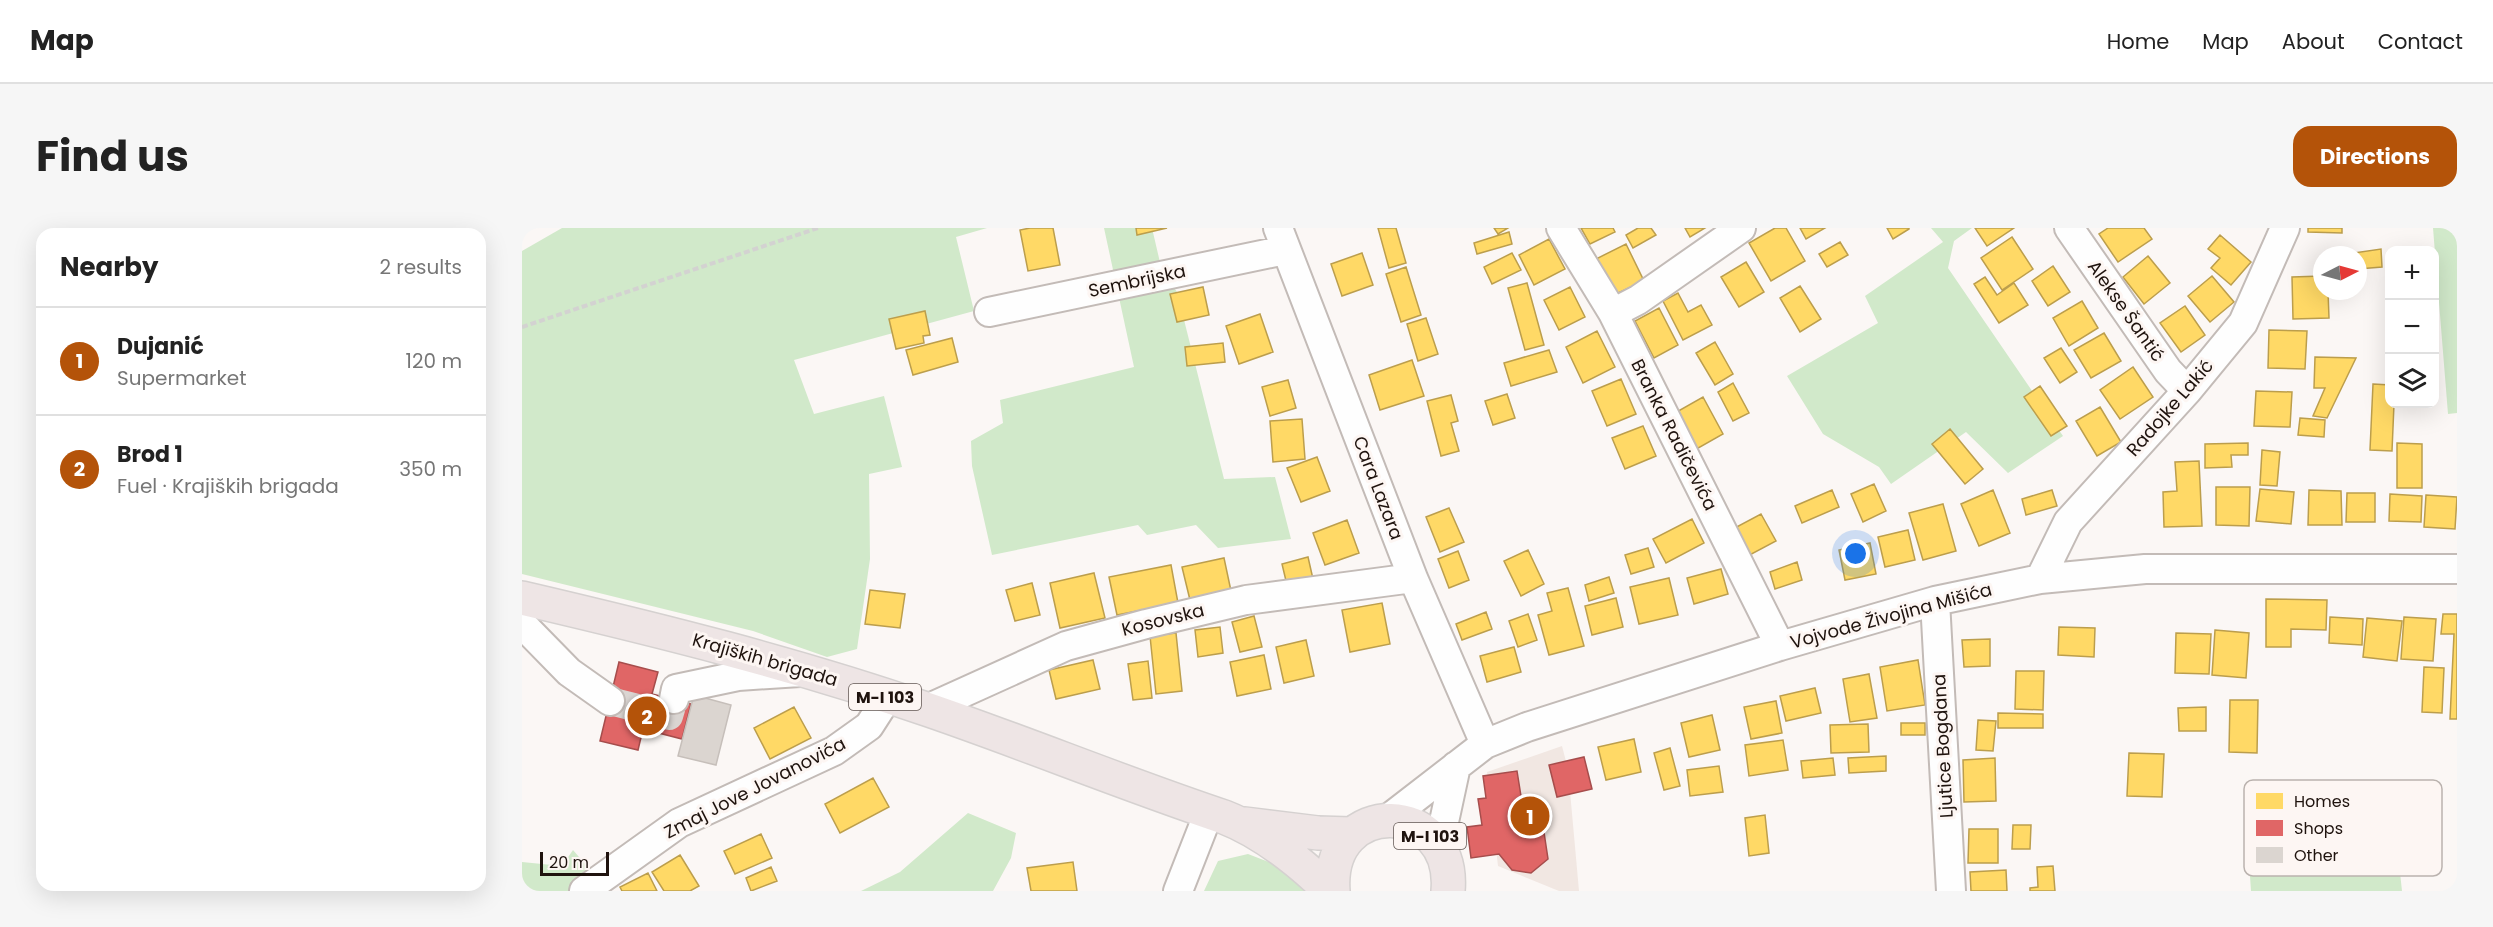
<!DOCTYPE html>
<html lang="en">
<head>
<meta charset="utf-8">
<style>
  body { margin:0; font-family:Poppins,sans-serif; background:#f6f6f6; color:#222 }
  .controls { position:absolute; right:18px; top:18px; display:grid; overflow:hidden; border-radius:12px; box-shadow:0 6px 24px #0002 }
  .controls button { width:54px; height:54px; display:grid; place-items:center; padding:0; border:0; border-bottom:2px solid #e0e0e0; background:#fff; color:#222; font:30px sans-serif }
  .compass { position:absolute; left:1791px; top:18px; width:54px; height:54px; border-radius:50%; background:#fff; box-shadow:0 6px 24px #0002; rotate:84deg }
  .scale { position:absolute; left:18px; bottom:15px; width:69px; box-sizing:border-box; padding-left:6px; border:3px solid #1f130e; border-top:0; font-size:16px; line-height:21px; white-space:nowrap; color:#1f130e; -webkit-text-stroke:4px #fdf6f3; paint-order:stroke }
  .you { position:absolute; left:1334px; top:326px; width:21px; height:21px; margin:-15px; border:4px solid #fff; border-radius:50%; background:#1a73e8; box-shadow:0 0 0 9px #1a73e833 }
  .badge { display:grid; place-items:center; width:39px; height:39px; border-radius:50%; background:#b45309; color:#fff; font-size:20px; font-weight:700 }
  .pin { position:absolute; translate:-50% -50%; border:3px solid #fff; box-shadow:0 2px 6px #0006 }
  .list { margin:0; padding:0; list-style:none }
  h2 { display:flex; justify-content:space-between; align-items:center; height:78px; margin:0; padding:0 24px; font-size:26px }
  h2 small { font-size:20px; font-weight:400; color:#767676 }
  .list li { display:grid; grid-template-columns:39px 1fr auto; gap:18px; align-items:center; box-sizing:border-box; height:108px; padding:0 24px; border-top:2px solid #e0e0e0 }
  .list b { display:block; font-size:22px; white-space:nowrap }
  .list p { margin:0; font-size:20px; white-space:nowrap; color:#767676 }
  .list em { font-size:20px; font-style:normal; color:#767676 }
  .icon { flex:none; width:33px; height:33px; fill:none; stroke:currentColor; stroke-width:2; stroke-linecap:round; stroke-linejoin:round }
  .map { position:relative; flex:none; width:1935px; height:663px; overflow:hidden; border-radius:18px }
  header { display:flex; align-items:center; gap:36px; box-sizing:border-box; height:84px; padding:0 30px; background:#fff; border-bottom:2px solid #e0e0e0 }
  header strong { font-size:28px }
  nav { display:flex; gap:33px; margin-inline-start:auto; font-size:21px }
  .intro { display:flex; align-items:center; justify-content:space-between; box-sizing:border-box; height:144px; padding:0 36px }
  h1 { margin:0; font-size:42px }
  .button { padding:15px 27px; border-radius:18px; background:#b45309; color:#fff; font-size:21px; font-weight:700 }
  main { display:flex; gap:36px; padding:0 36px }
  aside { flex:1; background:#fff; border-radius:18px; box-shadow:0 6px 24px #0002 }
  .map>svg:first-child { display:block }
  .built { fill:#f1e7e2 }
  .green { fill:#d1e9ca }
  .homes { fill:#ffd966; stroke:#bc9e4c; stroke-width:1.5 }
  .shops { fill:#e06666; stroke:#a64d4c; stroke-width:1.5 }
  .building { fill:#dbd5d0; stroke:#c6bfba; stroke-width:1.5 }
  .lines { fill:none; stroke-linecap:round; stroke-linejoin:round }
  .minor-tunnel { stroke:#dad5d2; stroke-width:28; stroke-dasharray:28 14; stroke-linecap:butt }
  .minor-casing { stroke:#c3bbb7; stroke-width:32 }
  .major-casing { stroke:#d5d1d0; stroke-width:36 }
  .path { stroke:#d3d2d1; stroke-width:4; stroke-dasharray:6 3; stroke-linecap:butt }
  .minor { stroke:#fefefe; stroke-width:28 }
  .major { stroke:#eee5e5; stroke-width:33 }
  .labels { text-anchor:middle; stroke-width:6; stroke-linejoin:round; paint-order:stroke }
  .shield { fill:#fdf6f3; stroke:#625753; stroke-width:1.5 }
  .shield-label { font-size:16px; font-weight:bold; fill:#1f130e }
  .street-label { font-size:18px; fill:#1f130e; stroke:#fdf6f3 }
  .key { fill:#fdf6f3; stroke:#bab2ae; stroke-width:1.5 }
  .key-label { font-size:16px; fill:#1f130e }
</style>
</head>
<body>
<header>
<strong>Map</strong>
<nav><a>Home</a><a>Map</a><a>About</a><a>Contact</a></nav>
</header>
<div class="intro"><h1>Find us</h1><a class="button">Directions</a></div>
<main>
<aside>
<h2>Nearby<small>2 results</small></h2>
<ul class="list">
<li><span class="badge">1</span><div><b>Dujanić</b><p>Supermarket</p></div><em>120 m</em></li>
<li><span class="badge">2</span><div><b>Brod 1</b><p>Fuel · Krajiških brigada</p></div><em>350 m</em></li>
</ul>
</aside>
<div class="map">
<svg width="1935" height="663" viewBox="0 0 1935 663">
  <rect width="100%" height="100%" fill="#fbf7f5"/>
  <path class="built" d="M1040,518L1046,541L1057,663H1037L976,638L965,544Z"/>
  <path class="green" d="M40,0H465L434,9L452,83L272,132L292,186L362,168L380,239L347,246L348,331L335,421L305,429L231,403L0,346V23Z
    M582,0H630L640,43L655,64L702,251L753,249L769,311L696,320L674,297L625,307L616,297L470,327L450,238L449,213L481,195L478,172L612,139Z
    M1409,0H1450L1432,13L1426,40L1541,208L1486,245L1444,204L1369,256L1357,239L1301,206L1265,148L1356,95L1343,68L1421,14Z
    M1911,0H1935V185L1926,186Z
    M1869,561L1880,663H1729L1723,573L1735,565L1749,564Z
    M446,585L494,605L489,630L471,663H339L378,644Z
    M51,622L75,650L61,663H0V634L40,638Z
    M726,626L822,663H682L696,633Z"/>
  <path class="homes" d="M508,0H531L538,37L506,43L498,2Z
    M614,0H645L615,7Z
    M856,0H874L884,35L867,40Z
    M972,0H986L976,6Z
    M1059,0H1091L1093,4L1068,16Z
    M1116,0H1129L1134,7L1111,20L1104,7Z
    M1163,0H1183L1168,9Z
    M1253,0H1264L1283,33L1249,53L1227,15Z
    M1278,0H1303L1284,11Z
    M1365,0H1387V1L1371,11Z
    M1453,0H1492L1465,18Z
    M1586,0H1622L1630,11L1596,34L1577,6Z
    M1786,0H1820V5L1786,4Z
    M987,4L990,16L955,26L952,15Z
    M1698,7L1729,34L1709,57L1689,40L1698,30L1686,21Z
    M1490,9L1511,41L1480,62L1459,30Z
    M1027,11L1043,41L1012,57L997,27Z
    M1318,14L1326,27L1305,39L1297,26Z
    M1104,16L1122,53L1092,67L1074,31Z
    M1859,21L1860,39L1836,41V27H1818Z
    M840,25L851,57L820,68L809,36Z
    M990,25L999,42L970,56L962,39Z
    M1626,28L1648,55L1622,76L1601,49Z
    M1224,34L1242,64L1217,79L1199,49Z
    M1531,38L1548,64L1526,78L1510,53Z
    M884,39L899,87L879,94L864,46Z
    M1690,48L1712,74L1688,94L1666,68Z
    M1800,48V63H1806L1807,90L1771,91L1770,49Z
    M1463,49L1475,67L1492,55L1506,77L1477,95L1452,56Z
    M1005,55L1022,117L1003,122L986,60Z
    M1278,58L1299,91L1278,104L1258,70Z
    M681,59L687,87L655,94L648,66Z
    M1048,59L1063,89L1037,102L1022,72Z
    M1156,65L1166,84L1179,77L1190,97L1161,112L1141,73Z
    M1560,73L1576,100L1547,118L1531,90Z
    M1663,78L1683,107L1659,124L1638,95Z
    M1137,80L1156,117L1132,130L1113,93Z
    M403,83L408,107L401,108L402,115L374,121L367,91Z
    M738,86L751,124L717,136L704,98Z
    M904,90L916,126L896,133L885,96Z
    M1747,102L1785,103L1783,141L1746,140Z
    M1075,103L1093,139L1061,155L1044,119Z
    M1582,105L1599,133L1569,150L1552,122Z
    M430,110L436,134L391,147L384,122Z
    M1193,114L1211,146L1193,157L1174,125Z
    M701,115L703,134L665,138L663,119Z
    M1539,120L1555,144L1538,155L1522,130Z
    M1027,122L1035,144L989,158L982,135Z
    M1793,129L1834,130L1805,190L1791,188L1803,160H1792Z
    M890,132L902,168L858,182L847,147Z
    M1611,139L1631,169L1598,191L1578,162Z
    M1099,151L1114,186L1085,198L1070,163Z
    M766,152L774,180L748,188L740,159Z
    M1211,155L1227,185L1211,193L1196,164Z
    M1851,156L1868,157V176H1872L1870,223L1848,222Z
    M1518,158L1545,198L1529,208L1502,169Z
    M1734,163L1770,164L1768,199L1732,198Z
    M985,166L993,190L971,197L963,173Z
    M929,167L936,193L929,195L937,223L919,228L905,173Z
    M1181,169L1201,206L1171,223L1151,186Z
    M1578,179L1599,214L1575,228L1554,193Z
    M1778,190L1803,192L1802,209L1776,207Z
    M780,191L783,231L751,234L748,193Z
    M1121,198L1134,228L1103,241L1090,210Z
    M1428,201L1461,241L1443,256L1410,216Z
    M1726,215V227H1709L1710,239L1683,240V216Z
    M1875,215L1900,216V260H1875Z
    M1740,222L1758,224L1755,258L1738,257Z
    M795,229L808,263L779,274L765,240Z
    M1677,233L1680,298L1642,299L1641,264L1655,263L1653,234Z
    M1352,256L1364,283L1341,294L1329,266Z
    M1694,259H1728L1727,298L1694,297Z
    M1738,261L1772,264L1769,296L1734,293Z
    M1310,262L1317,279L1280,295L1273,278Z
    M1471,262L1488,305L1457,318L1439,276Z
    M1530,262L1535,278L1504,287L1500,271Z
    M1787,262L1819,263L1820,297H1786Z
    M1825,265H1853V294H1824Z
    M1868,266L1900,268L1899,294L1867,293Z
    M1904,267L1935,269L1933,301L1902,299Z
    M1421,276L1434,323L1401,332L1387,285Z
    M927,280L942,314L918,324L904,289Z
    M1239,286L1254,313L1222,330L1207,303Z
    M1170,291L1182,315L1144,335L1131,311Z
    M825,292L837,325L803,337L791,305Z
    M1386,302L1393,332L1363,339L1356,309Z
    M1348,315L1354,346L1323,352L1317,322Z
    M1126,320L1132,339L1109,346L1103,327Z
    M1006,322L1022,356L999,368L982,333Z
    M936,323L947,352L927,360L916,331Z
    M786,329L791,351L765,357L760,336Z
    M702,330L709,363L668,372L660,339Z
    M1275,334L1280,352L1253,361L1248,344Z
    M649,337L656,375L595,387L587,349Z
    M1199,341L1206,366L1172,376L1165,350Z
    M572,345L583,390L538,400L528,355Z
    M1087,349L1092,365L1067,373L1063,357Z
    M1147,350L1156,387L1117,396L1108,359Z
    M510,355L518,387L493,393L484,362Z
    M1046,360L1062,418L1027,427L1016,387L1030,383L1025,365Z
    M348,362L383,366L378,400L343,396Z
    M1094,370L1101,399L1070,407L1063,378Z
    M1744,371L1805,372L1804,402L1769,401V419H1744Z
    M860,375L868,416L828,424L820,382Z
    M964,384L970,401L940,412L934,396Z
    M1006,386L1015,412L996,419L987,393Z
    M1921,386H1935V491H1928L1932,406H1919Z
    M732,388L740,419L718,424L710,394Z
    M1808,389L1841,391L1840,417L1807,415Z
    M1882,389L1914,391L1911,433L1879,431Z
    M1845,390L1880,393L1875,433L1841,429Z
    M698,399L701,425L676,429L673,402Z
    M1537,399L1573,400L1572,429L1536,427Z
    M1693,402L1727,405L1724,450L1690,447Z
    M654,405L660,463L634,466L628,408Z
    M1654,405L1689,406L1687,446L1653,445Z
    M1468,411V438L1442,439L1440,412Z
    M784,412L792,448L762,455L754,419Z
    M992,419L999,444L965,454L958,428Z
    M742,427L749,461L715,468L708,434Z
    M571,432L578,461L534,471L527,442Z
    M1396,432L1403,477L1365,483L1358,439Z
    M626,433L630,470L611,472L606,436Z
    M1902,439L1922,440L1920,485L1900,484Z
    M1494,443H1522L1521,482L1493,481Z
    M1347,446L1355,490L1328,494L1321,451Z
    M1293,460L1299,485L1264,493L1258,468Z
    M1708,472H1736L1735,525L1707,524Z
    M1254,473L1260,505L1229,511L1222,479Z
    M272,479L289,510L248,531L232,500Z
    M1684,479V503H1657L1656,480Z
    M1476,485L1521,486V500H1476Z
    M1190,487L1198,522L1167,529L1159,495Z
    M1456,492L1474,493L1471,523L1454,522Z
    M1379,495H1403V507H1379Z
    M1346,496L1347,524L1309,525L1308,497Z
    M1112,511L1119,544L1084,552L1076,519Z
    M1261,512L1266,542L1227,548L1223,517Z
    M1148,520L1158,558L1142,562L1132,525Z
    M1607,525L1642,526L1640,569L1605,568Z
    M1364,528V543L1327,545L1326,530Z
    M1311,530L1313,547L1281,550L1279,533Z
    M1473,530L1474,573L1442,574L1441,532Z
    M1197,538L1201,564L1168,568L1165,542Z
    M351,550L367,579L318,605L303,576Z
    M1243,587L1247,625L1227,628L1223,590Z
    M1491,597H1509L1508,621H1490Z
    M1447,601H1476V635H1446Z
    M239,606L250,630L213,646L202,623Z
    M158,627L177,658L168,663H142L130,644Z
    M551,634L555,663H509L505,640Z
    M1531,638L1533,663H1508V660L1516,659L1515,639Z
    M249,639L255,653L229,663L224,650Z
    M1484,642L1485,663H1449L1448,644Z
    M126,645L135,663H100L98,659Z"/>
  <path class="shops" d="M97,434L136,444L130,466L169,476L160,511L121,501L116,522L78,513Z
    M1062,529L1070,561L1035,569L1027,537Z
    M995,543L1003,593L1020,591L1026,631L1009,645L990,642L977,626L949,630L945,599L960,597L956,571L964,570L961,548Z"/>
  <path class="building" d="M172,467L209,477L194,537L156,528Z"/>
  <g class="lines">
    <path class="minor-tunnel" d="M88,473L147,488L152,471"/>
    <g class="minor-casing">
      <path id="minor" d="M756,0L891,350L963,516
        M1039,0L1091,85L1258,418
        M1547,0L1646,143L1665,163
        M467,84L763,22
        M1091,85L1116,72L1219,0
        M1518,351L1546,294L1665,163L1721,95L1763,0
        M1413,373L1429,663
        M0,396L47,444L88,473
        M152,471L154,461L216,448L278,444
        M405,481L544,418L624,396L724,372L891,350
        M866,591L963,516L1005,499L1258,418L1413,373L1518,351L1623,341H1935
        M917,617L934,538
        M62,663L157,595L312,523L347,498L365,470
        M656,663L687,584"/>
    </g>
    <g class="major-casing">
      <path id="major" d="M0,370C137,402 274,436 407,482C506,516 603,556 702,589C741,604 778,634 808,663
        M723,596L796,605L829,606
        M811,663C804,567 934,571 926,663"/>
    </g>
    <path class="path" d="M0,99L296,0"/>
    <use href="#minor" class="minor"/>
    <use href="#major" class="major"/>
  </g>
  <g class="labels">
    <g class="shield">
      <rect x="327" y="456" width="72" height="26" rx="4.5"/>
      <rect x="872" y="595" width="72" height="26" rx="4.5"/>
    </g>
    <g class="shield-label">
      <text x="363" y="475">M-I 103</text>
      <text x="908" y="614">M-I 103</text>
    </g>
    <g class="street-label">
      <text transform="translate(615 53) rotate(-12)" y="6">Sembrijska</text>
      <text transform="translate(1604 83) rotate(55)" y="6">Alekse Šantić</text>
      <text transform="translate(1648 180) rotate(-49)" y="6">Radojke Lakić</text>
      <text transform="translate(1152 207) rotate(63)" y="6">Branka Radičevića</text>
      <text transform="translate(856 260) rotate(69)" y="6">Cara Lazara</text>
      <text transform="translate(1369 388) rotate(-15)" y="6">Vojvode Živojina Mišića</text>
      <text transform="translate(641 392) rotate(-14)" y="6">Kosovska</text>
      <text transform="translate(243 432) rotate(16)" y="6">Krajiških brigada</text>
      <text transform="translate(1421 518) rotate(-93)" y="6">Ljutice Bogdana</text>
      <text transform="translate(233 560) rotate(-27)" y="6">Zmaj Jove Jovanovića</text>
    </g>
  </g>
  <rect x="1722" y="552" width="198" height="96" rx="9" class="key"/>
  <rect x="1734" y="565" width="27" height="16" fill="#ffd966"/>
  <rect x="1734" y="592" width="27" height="16" fill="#e06666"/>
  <rect x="1734" y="619" width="27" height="16" fill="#dbd5d0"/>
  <g class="key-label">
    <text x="1772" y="579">Homes</text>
    <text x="1772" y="606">Shops</text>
    <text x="1772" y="633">Other</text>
  </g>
</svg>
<div class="controls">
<button>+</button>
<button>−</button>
<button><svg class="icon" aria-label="layers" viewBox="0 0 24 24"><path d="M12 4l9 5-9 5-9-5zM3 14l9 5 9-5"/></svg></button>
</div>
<svg class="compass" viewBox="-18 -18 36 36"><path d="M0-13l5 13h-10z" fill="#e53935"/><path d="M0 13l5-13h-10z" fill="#767676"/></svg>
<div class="scale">20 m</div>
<div class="you"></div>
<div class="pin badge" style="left:1008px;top:588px">1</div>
<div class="pin badge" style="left:125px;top:488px">2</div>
</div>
</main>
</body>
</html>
